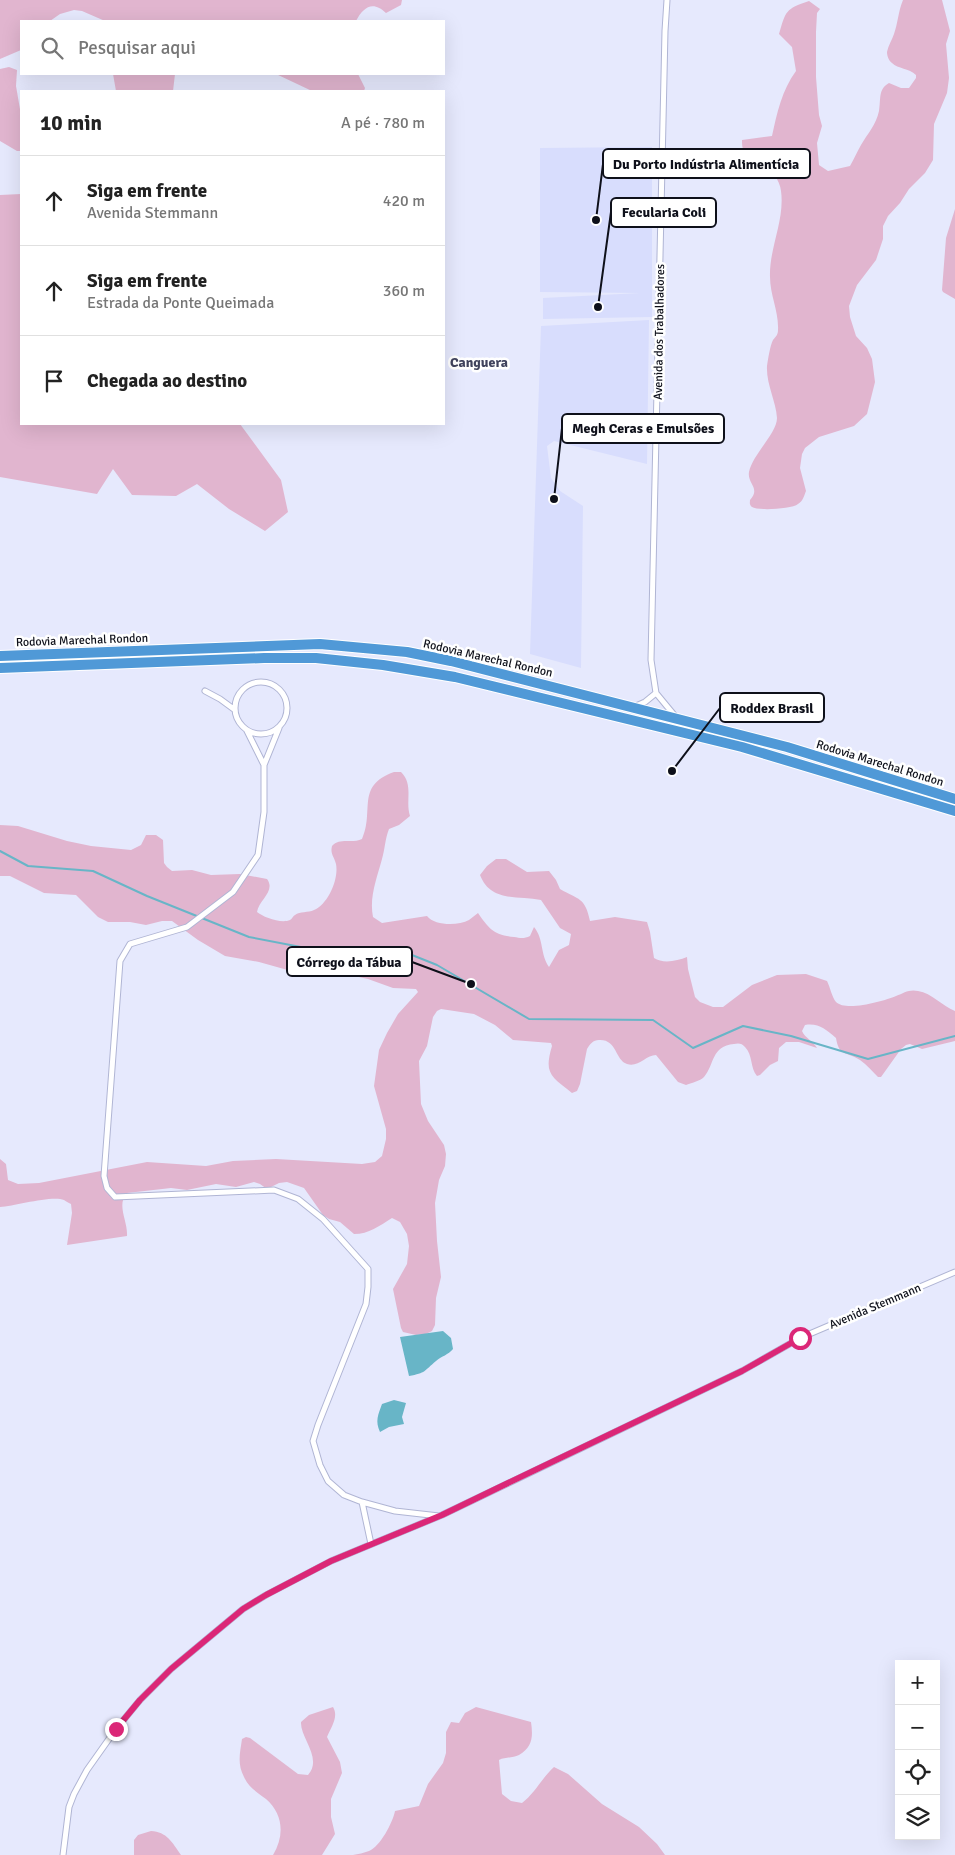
<!DOCTYPE html>
<html lang="pt">
<head>
<meta charset="utf-8">
<style>
  body { margin:0; font-family:Signika,sans-serif; background:#f2f2f2; color:#222 }
  .controls { position:absolute; right:15px; bottom:15px; display:grid; overflow:hidden; border-radius:0px; box-shadow:0 5px 20px #0002 }
  .controls button { width:45px; height:45px; display:grid; place-items:center; padding:0; border:0; border-bottom:1px solid #e0e0e0; background:#fff; color:#222; font:25px sans-serif }
  .stop { position:absolute; width:15px; height:15px; margin:-11px; border:4px solid #db2777; border-radius:50%; background:#fff }
  .stop.end { background:#db2777; border-color:#fff; box-shadow:0 1px 5px #0008 }
  .list { margin:0; padding:0; list-style:none }
  h2 { display:flex; justify-content:space-between; align-items:center; height:65px; margin:0; padding:0 20px; font-size:21px }
  h2 small { font-size:16px; font-weight:400; color:#767676 }
  .list li { display:grid; grid-template-columns:32px 1fr auto; gap:15px; align-items:center; box-sizing:border-box; height:90px; padding:0 20px; border-top:1px solid #e0e0e0 }
  .list b { display:block; font-size:19px; white-space:nowrap }
  .list p { margin:0; font-size:16px; white-space:nowrap; color:#767676 }
  .list em { font-size:16px; font-style:normal; color:#767676 }
  .icon { flex:none; width:28px; height:28px; fill:none; stroke:currentColor; stroke-width:2; stroke-linecap:round; stroke-linejoin:round }
  .map { position:relative; flex:none; width:955px; height:1855px; overflow:hidden }
  .search { position:absolute; background:#fff; box-shadow:0 5px 20px #0002; left:20px; top:20px; width:425px; height:55px; display:flex; align-items:center; gap:12px; box-sizing:border-box; padding:0 18px; border-radius:0px; color:#767676; font-size:19px }
  .panel { position:absolute; background:#fff; box-shadow:0 5px 20px #0002; left:20px; top:90px; width:425px; height:335px; border-radius:0px }
  .map>svg:first-child { display:block }
  .built { fill:#d8ddfd }
  .green { fill:#e1b5cf }
  .water { fill:#68b5c7 }
  .lines { fill:none; stroke-linecap:round; stroke-linejoin:round }
  .stream { stroke:#68b5c7; stroke-width:2 }
  .street-casing { stroke:#b0b5d4; stroke-width:7 }
  .highway-casing { stroke:#fff; stroke-width:12 }
  .street { stroke:#fff; stroke-width:5 }
  .highway { stroke:#5099d7; stroke-width:10 }
  .route { stroke:#db2777; stroke-width:6 }
  .labels { text-anchor:middle; stroke-width:5; stroke-linejoin:round; paint-order:stroke }
  .street-label { font-size:12px; fill:#0e101a; stroke:#fff }
  .neighbourhood-label { font-size:14px; font-weight:bold; fill:#40435d; stroke:#fff }
  .leader { fill:none; stroke:#0e101a; stroke-width:2 }
  .callout-dot { fill:#0e101a; stroke:#fff; stroke-width:2 }
  .callout { fill:#fff; stroke:#0e101a; stroke-width:2 }
  .callout-label { font-size:14px; text-anchor:middle; font-weight:bold; fill:#0e101a }
</style>
</head>
<body>
<div class="map">
<svg width="955" height="1855" viewBox="0 0 955 1855">
  <rect width="100%" height="100%" fill="#e6e9fd"/>
  <path class="built" d="M652,147V317L543,319V298L640,293L540,292V148Z
    M649,320L647,464L554,441L547,446L551,478L560,491L583,506L581,668L530,654L541,326Z"/>
  <path class="green" d="M0,0H402L401,5L386,13C373,0 363,7 356,21H105L82,11L74,10L60,14L50,21H21V50L0,59Z
    M903,0H942L950,31L946,44L949,78L947,93L934,124L933,160L925,173L909,189L900,203L888,216L883,226V239L876,260L857,285L849,306L850,317L856,336L867,348L872,359L875,382L867,414L854,426L819,437L805,448L802,454L800,468L806,491C804,496 803,501 798,504C792,509 758,511 752,507C749,504 750,503 750,500C761,488 747,484 749,472C753,454 777,433 777,418C776,401 766,384 767,366C768,359 770,346 773,340C776,336 778,335 778,330C779,312 770,295 770,277C769,248 785,220 781,191C780,179 769,166 759,161C753,158 748,157 744,151C742,148 742,144 742,140L772,136C777,113 782,90 796,71L792,47L779,34C786,11 785,9 809,1L820,9L817,13L816,32V77L819,115L822,126L817,143L819,165L828,171L850,166C854,159 857,152 861,145C868,133 876,125 879,111C881,99 878,89 889,83L901,88H909L916,78V75C909,68 898,69 892,63C889,61 887,56 887,52C888,46 892,40 894,34C898,23 898,12 903,0Z
    M9,67L17,70L16,86L21,115V151H17L0,141V69Z
    M113,74H175L173,91H116Z
    M276,74H358L365,88L364,91H312Z
    M21,194V424H240L281,480L288,512L265,531L229,509L197,484L176,496L132,495L113,469L97,494L0,477V195Z
    M955,209V299L943,292L942,290L946,238Z
    M394,772H401C414,785 405,801 410,816L399,825L389,829C385,839 385,849 382,859C377,878 369,897 373,917L382,923L427,916C435,926 458,926 469,920C472,918 475,915 478,913C489,929 494,935 514,937C520,938 524,939 530,936L534,927C544,939 540,954 549,967L559,950L569,945L571,934L560,928L541,900C518,895 491,903 480,875L487,866L496,859H506L527,872L549,871L556,880L560,889C579,900 585,897 590,921L615,917L647,922L650,932L654,958C663,964 677,961 687,957L688,969L695,997L700,1002L713,1007H723L752,985L777,975L806,974L827,981C830,987 832,997 836,1002C846,1012 884,1001 896,996C904,993 909,989 918,991C932,993 942,1006 955,1011V1041L922,1049L910,1044L906,1045L901,1049L881,1077H878C873,1072 867,1065 860,1060C846,1051 839,1057 836,1038C825,1029 819,1023 805,1025L802,1031C805,1038 813,1041 817,1048L799,1042H786L779,1048L778,1061L770,1065L760,1075L757,1076C750,1068 753,1055 745,1047C742,1043 738,1043 734,1044C711,1046 715,1064 704,1077C700,1081 691,1083 686,1085L678,1082L656,1055C646,1055 638,1068 627,1064C615,1060 617,1039 599,1040C593,1040 590,1044 587,1049L580,1084L577,1091L572,1093C550,1076 544,1073 552,1046L551,1043L513,1040L495,1025L474,1014L441,1009L437,1011L433,1017L427,1046L419,1061L421,1104L428,1121L444,1145L446,1154L445,1166L439,1180L435,1203L437,1241L441,1277L436,1298L435,1325L432,1331L426,1334L416,1335L403,1332L401,1328L393,1289L407,1264L409,1246L407,1234L400,1222L392,1218C379,1226 369,1234 354,1234L340,1222L329,1219L323,1215L304,1188L287,1182L279,1183L267,1189L260,1184L254,1182L236,1187L216,1184L187,1190L171,1188L127,1193C116,1205 128,1221 127,1236L67,1245L72,1213L71,1204C68,1203 66,1201 64,1200C52,1195 15,1206 0,1207V1159L6,1164L8,1180L18,1184L39,1183L147,1162L206,1166L233,1161L276,1159L362,1164L375,1162L382,1156L386,1139V1129L374,1086L379,1050L387,1033L398,1014L418,992L416,989L393,988L368,979L345,974L327,977L309,976L259,962L225,956L198,940L172,921H162L146,925L130,922H108L98,917L76,895L44,893L10,876H0V825L18,826L67,841L91,846L131,850L141,845L146,835H156L163,840L164,863L167,867L172,871L192,870L211,875L240,874L267,879C276,891 259,900 257,912C263,917 281,924 290,920C292,919 293,916 295,915C300,911 308,913 314,910C328,904 339,879 336,864C334,856 330,854 332,846C340,837 352,844 362,839C375,811 355,786 394,772Z
    M333,1707C339,1717 331,1727 327,1737L340,1762L342,1773L331,1799V1817L335,1834L322,1855H273C285,1835 283,1814 266,1799C257,1792 249,1788 244,1777C237,1764 240,1753 242,1739L246,1737L250,1738L298,1774L308,1775C323,1758 300,1738 301,1722L309,1715Z
    M476,1707L531,1722C533,1736 533,1747 519,1755C513,1758 505,1757 499,1760L502,1794L511,1801L522,1803C535,1793 542,1778 554,1767L568,1774L602,1804L639,1827L657,1844L665,1855H353C358,1854 364,1853 369,1851C380,1847 393,1822 395,1811L419,1806L428,1784L443,1763L446,1753V1732L451,1722L459,1723L465,1713Z
    M151,1831C167,1832 172,1842 181,1855H134V1840L138,1835Z"/>
  <path class="water" d="M443,1331L451,1338L453,1349C448,1355 442,1356 436,1361C424,1371 426,1373 409,1376L400,1337Z
    M394,1400L406,1403L402,1417L404,1424L389,1427L380,1432C375,1421 378,1415 382,1404Z"/>
  <g class="lines">
    <path class="stream" d="M0,851L28,866L93,871L147,896L249,937L358,958L397,949L437,965L529,1019L653,1020L693,1048L743,1026L791,1036L868,1059L955,1036"/>
    <g class="street-casing">
      <path id="street" d="M667,0L665,31L651,660L656,693L675,716
        M235 708a26 26 0 1 1 52 0a26 26 0 1 1-52 0Z
        M205,691L220,699L235,710
        M636,706L645,702L656,693
        M247,731L264,765L279,728
        M264,765V812L258,855L233,892L187,927L130,944L120,961L104,1176L107,1188L115,1197L274,1190L298,1199L323,1219L368,1269V1287L366,1304L318,1425L313,1441L320,1465L328,1481L344,1495L362,1502
        M371,1544L362,1502L395,1511L439,1516
        M63,1855L69,1807L74,1794L87,1770L116,1729L140,1700L171,1669L243,1609L266,1595L331,1561L442,1515L742,1371L800,1338L955,1272"/>
    </g>
    <g class="highway-casing">
      <path id="highway" d="M0,656L320,644L407,652L451,661L787,747L955,799
        M0,668L264,658H316L383,665L455,677L742,747L955,811"/>
    </g>
    <use href="#street" class="street"/>
    <use href="#highway" class="highway"/>
  </g>
  <g class="lines">
    <path class="route" d="M116,1729L140,1700L171,1669L243,1609L266,1595L331,1561L442,1515L506,1484L742,1371L800,1338"/>
  </g>
  <g class="labels">
    <g class="street-label">
      <text transform="translate(659 332) rotate(-89)" y="4">Avenida dos Trabalhadores</text>
      <text transform="translate(82 640) rotate(-2)" y="4">Rodovia Marechal Rondon</text>
      <text transform="translate(488 658) rotate(13)" y="4">Rodovia Marechal Rondon</text>
      <text transform="translate(880 763) rotate(17)" y="4">Rodovia Marechal Rondon</text>
      <text transform="translate(875 1306) rotate(-23)" y="4">Avenida Stemmann</text>
    </g>
    <g class="neighbourhood-label">
      <text x="479" y="367">Canguera</text>
    </g>
  </g>
  <path class="leader" d="M596 220L603 164M598 307L611 212M554 499L562 428M672 771L720 708M471 984L412 962"/>
  <g class="callout-dot">
    <circle cx="596" cy="220" r="5"/>
    <circle cx="598" cy="307" r="5"/>
    <circle cx="554" cy="499" r="5"/>
    <circle cx="672" cy="771" r="5"/>
    <circle cx="471" cy="984" r="5"/>
  </g>
  <g class="callout">
    <rect x="603" y="149" width="207" height="29" rx="5"/>
    <rect x="611" y="198" width="105" height="29" rx="5"/>
    <rect x="562" y="414" width="162" height="29" rx="5"/>
    <rect x="720" y="693" width="104" height="29" rx="5"/>
    <rect x="287" y="947" width="125" height="29" rx="5"/>
  </g>
  <g class="callout-label">
    <text x="706" y="169">Du Porto Indústria Alimentícia</text>
    <text x="664" y="217">Fecularia Coli</text>
    <text x="643" y="433">Megh Ceras e Emulsões</text>
    <text x="772" y="713">Roddex Brasil</text>
    <text x="349" y="967">Córrego da Tábua</text>
  </g>
</svg>
<div class="controls">
<button>+</button>
<button>−</button>
<button><svg class="icon" aria-label="locate" viewBox="0 0 24 24"><circle cx="12" cy="12" r="6"/><path d="M12 2v4M12 18v4M2 12h4M18 12h4"/></svg></button>
<button><svg class="icon" aria-label="layers" viewBox="0 0 24 24"><path d="M12 4l9 5-9 5-9-5zM3 14l9 5 9-5"/></svg></button>
</div>
<div class="stop" style="left:800px;top:1338px"></div>
<div class="stop end" style="left:116px;top:1729px"></div>
<div class="search"><svg class="icon" aria-label="search" viewBox="0 0 24 24"><circle cx="10" cy="10" r="6"/><path d="M15 15l6 6"/></svg>Pesquisar aqui</div>
<section class="panel">
<h2>10 min<small>A pé · 780 m</small></h2>
<ul class="list">
<li><svg class="icon" aria-label="ahead" viewBox="0 0 24 24"><path d="M12 20V5M6 11l6-6 6 6"/></svg><div><b>Siga em frente</b><p>Avenida Stemmann</p></div><em>420 m</em></li>
<li><svg class="icon" aria-label="ahead" viewBox="0 0 24 24"><path d="M12 20V5M6 11l6-6 6 6"/></svg><div><b>Siga em frente</b><p>Estrada da Ponte Queimada</p></div><em>360 m</em></li>
<li><svg class="icon" aria-label="arrive" viewBox="0 0 24 24"><path d="M6 21V4h12l-3 4 3 4H6"/></svg><div><b>Chegada ao destino</b></div></li>
</ul>
</section>
</div>
</body>
</html>
